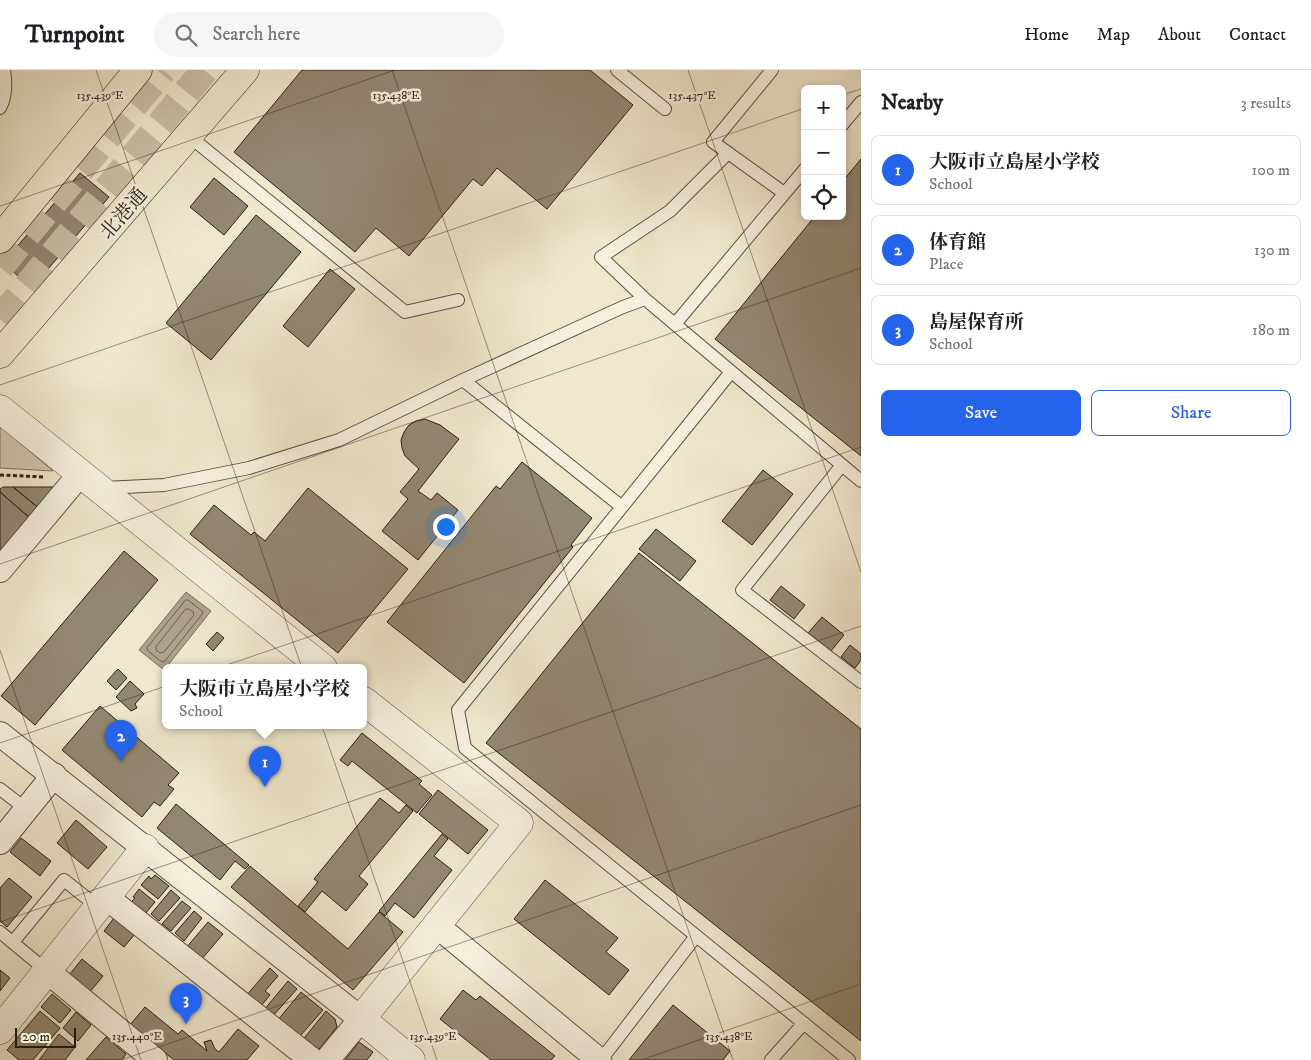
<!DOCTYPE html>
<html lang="en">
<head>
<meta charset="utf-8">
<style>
  body { margin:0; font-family:"IM FELL DW Pica","Noto Serif JP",serif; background:#f6f6f6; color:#202124 }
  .controls { position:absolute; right:15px; top:15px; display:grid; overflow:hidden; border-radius:8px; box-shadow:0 2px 8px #0003 }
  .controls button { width:45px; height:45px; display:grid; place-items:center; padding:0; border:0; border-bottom:1px solid #e0e0e0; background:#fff; color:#202124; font:25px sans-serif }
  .scale { position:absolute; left:15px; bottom:12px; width:61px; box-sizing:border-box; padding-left:5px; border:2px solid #2d1e10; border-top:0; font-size:14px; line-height:18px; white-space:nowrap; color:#2d1e10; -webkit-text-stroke:4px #f5f0de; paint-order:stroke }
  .you { position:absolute; left:445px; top:456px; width:18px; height:18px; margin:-12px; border:4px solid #fff; border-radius:50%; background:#1a73e8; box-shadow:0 0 0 8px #1a73e833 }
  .badge { display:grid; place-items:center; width:32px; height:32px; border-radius:50%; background:#2563eb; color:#fff; font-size:16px; font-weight:700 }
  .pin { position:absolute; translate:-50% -41px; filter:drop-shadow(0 1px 2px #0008) }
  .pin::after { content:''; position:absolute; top:26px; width:18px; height:15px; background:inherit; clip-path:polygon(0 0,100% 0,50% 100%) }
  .popup { position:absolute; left:162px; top:594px; width:205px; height:65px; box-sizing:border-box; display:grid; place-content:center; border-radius:8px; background:#fff; filter:drop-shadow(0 1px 4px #0005); font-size:16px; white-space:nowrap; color:#757577 }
  .popup b { font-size:19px; color:#202124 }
  .popup::after { content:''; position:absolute; left:50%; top:100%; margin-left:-10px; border:10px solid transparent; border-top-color:#fff }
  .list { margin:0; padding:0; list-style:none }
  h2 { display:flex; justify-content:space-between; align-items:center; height:65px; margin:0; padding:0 20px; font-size:21px }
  h2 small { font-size:16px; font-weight:400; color:#757577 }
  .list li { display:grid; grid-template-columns:32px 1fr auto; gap:15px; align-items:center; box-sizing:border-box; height:70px; margin:0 10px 10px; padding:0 10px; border:1px solid #e0e0e0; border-radius:8px }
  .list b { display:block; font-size:19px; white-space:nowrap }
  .list p { margin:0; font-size:16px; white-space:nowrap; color:#757577 }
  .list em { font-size:16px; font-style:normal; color:#757577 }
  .actions { display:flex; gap:10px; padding:15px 20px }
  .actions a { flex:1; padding:11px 0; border:1px solid #2563eb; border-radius:8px; text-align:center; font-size:18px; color:#2563eb }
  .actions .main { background:#2563eb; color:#fff }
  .icon { flex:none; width:28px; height:28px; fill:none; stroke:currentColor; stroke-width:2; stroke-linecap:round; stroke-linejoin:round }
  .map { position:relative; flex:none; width:861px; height:990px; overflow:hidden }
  header { display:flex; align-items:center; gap:30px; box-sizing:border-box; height:70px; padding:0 25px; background:#fff; border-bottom:1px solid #e0e0e0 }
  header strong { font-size:24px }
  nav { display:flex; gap:28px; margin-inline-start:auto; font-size:18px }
  .search { width:350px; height:45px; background:#f6f6f6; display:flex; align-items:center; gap:12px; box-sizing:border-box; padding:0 18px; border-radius:28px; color:#757577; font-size:19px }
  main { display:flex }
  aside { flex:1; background:#fff }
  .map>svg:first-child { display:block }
  .green { fill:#cec6ad; stroke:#7e725e }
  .water { fill:#ada38d; stroke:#7a6e5b }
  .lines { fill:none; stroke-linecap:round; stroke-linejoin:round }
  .shore { stroke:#6d604e; stroke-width:1 }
  .building { fill:#928772; stroke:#2d1e10 }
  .motorway-tunnel { stroke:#c8c0a7; stroke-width:28; stroke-dasharray:28 14; stroke-linecap:butt }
  .service-casing { stroke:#5e503f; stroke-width:14 }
  .minor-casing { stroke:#5e503f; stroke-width:26 }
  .tertiary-casing { stroke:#5e503f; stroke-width:29 }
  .primary-casing { stroke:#2d1e10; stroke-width:29 }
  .path { stroke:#2d1e10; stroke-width:3; stroke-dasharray:4 2.5; stroke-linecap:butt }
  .service { stroke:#f5f0de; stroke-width:12 }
  .minor { stroke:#f5f0de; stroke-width:24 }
  .tertiary { stroke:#f5f0de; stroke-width:28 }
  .primary { stroke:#efe8cd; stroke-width:28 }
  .ticks { fill:none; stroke:#2d1e10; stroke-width:1; stroke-opacity:0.45 }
  .labels { text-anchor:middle; stroke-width:5; stroke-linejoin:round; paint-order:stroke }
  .street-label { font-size:20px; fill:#2d1e10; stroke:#f5f0de }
  .ticks-label { font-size:12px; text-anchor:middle; fill:#2d1e10; stroke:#f5f0de; stroke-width:5; stroke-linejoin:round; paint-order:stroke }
</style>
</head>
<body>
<header>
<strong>Turnpoint</strong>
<div class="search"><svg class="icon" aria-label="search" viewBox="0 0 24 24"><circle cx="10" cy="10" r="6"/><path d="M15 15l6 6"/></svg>Search here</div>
<nav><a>Home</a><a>Map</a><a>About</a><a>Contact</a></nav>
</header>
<main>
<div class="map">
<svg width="861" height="990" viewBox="0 0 861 990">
  <rect width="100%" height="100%" fill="#efe8cd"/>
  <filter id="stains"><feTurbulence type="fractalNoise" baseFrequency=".004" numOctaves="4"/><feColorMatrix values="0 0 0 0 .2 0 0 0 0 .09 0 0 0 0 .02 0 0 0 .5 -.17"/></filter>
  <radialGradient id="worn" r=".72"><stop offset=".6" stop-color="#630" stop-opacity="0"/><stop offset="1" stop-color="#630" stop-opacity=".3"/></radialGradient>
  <path class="green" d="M0,356L53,401L0,398Z"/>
  <path class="water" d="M186,522L211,541L164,600L139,580Z"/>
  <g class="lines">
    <path class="shore" d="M186,530H188L202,541L203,543L165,591L162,592L148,581L147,578Z
      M186,539H189L193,542L194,545L164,582L160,583L156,580V577Z"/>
  </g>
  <path class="building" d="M302,0H590L633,35L547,139L497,98L482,116L473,109L409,186L376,158L355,182L234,82Z
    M861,89V386L715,269L815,146H842V112Z
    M80,103L109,127L32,218L3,193Z
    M214,108L248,136L224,165L190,137Z
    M256,145L301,182L211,290L166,253Z
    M330,199L355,219L308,277L283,256Z
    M425,349L440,355L459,369L418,421L431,430L437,423L458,440L418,490L382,461L408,429L400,422L419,399L405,386L402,378L401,370L404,362L409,355L416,351Z
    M522,392L592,448L571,475L573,477L464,613L387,552L496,416L500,419Z
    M763,400L793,424L752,475L722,451Z
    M3,417H13L40,439L31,449L0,422V419Z
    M13,417H56L40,439Z
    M308,418L408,499L338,583L190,464L214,435L251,465L254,462L265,471Z
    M0,422L31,449L0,486Z
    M656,459L696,491L680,511L639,479Z
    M124,481L158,510L35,655L1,626Z
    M639,483L861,659V971L486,673Z
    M781,516L805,535L794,549L770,530Z
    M822,547L844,565L831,581L808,563Z
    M217,562L224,568L213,581L206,574Z
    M850,575L861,584V590L855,598L841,587Z
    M118,599L127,608L116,620L107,611Z
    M130,611L144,624L135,634L137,638L131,641L116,627Z
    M100,636L179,703L168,715L174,719L160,736L154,732L142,747L62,680Z
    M362,663L422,711L419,714L432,725L417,743L352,691L348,696L340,690Z
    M438,720L488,760L468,784L419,744Z
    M380,728L399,743L406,735L413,741L359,806L368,814L346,841L322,821L305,842L298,836L318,812L314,809Z
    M176,734L249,795L245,799L235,791L220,810L157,758Z
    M76,750L107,777L88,799L57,773Z
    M442,764L448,769L434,786L452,800L414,848L395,833L385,846L379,841Z
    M21,768L51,791L40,806L10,782Z
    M250,796L348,879L379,842L403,862L353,920L231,817Z
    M155,805L169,816L158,829L141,815L149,806L151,809Z
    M9,808L32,827L7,857L0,851V818Z
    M545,810L618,868L606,882L629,900L609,925L514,849Z
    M139,819L155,832L145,844L131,832L135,828L133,827Z
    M171,820L180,828L159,851L151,844Z
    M182,831L191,838L171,861L162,854Z
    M194,841L202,848L184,871L175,863Z
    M114,848L135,864L124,877L104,861Z
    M208,852L223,864L201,890L186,878Z
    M82,889L103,906L89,923L69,905Z
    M270,898L278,906L265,921L270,925L260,937L246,926Z
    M0,900L10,908L0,921Z
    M288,911L297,919L272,947L264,940Z
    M463,920L476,930L480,926L555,986L551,990H491L440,949Z
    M301,922L323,940L300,966L277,951Z
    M52,924L71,940L60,953L41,937Z
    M673,935L730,981L723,990H629Z
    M145,937L178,964L182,960L207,981L204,972L211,970L215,979L219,982L238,959L259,976L247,990H174L130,955Z
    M40,941L60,958L33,990H19L7,980Z
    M326,941L335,949L337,957L315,984L301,972Z
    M76,942L91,955L78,971L63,958Z
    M59,964L75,977L65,990H39Z
    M106,967L126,984L122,990H86Z
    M359,972L373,982L367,990H345Z"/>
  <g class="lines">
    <path class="motorway-tunnel" d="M0,197L163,0
      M0,249L205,0"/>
    <g class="service-casing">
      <path id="service" d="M617,0L665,39
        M772,0L713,72L784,123
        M0,38C6,27 6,12 4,0
        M842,55L861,32
        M189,66L405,242L458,230
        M645,229L601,187L670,141L728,83
        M675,254L805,99
        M731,302L458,640L465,678L849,990
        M463,310L622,437
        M842,395L742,520L861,612
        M105,418L164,415L249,398L339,370L463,310L623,237L645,229L861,411
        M0,719L26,739
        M0,862L47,901
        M13,872L64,810L98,837
        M601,990L696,866
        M771,990L804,953"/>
    </g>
    <g class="minor-casing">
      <path id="minor" d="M0,500L81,403
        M0,664L361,949L327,990
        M0,772L54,705
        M106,827L312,990
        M436,855L599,990
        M47,901L155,990"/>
    </g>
    <g class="tertiary-casing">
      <path id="tertiary" d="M0,339L323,598
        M364,631L519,753L361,949L411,990
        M0,960L145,778"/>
    </g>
    <g class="primary-casing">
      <path id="primary" d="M0,169L138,0
        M0,284L245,0"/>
    </g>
    <path class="path" d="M0,405L45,407"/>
    <use href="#service" class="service"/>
    <use href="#minor" class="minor"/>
    <use href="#tertiary" class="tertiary"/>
    <use href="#primary" class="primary"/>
  </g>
  <path class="ticks" d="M96,0L437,990M392,0L733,990M688,0L861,502M842,25L861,19M0,136L395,0M0,315L805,38M0,494L861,198M0,580L141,990M0,673L861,377M0,852L861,556M121,990L861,735M641,990L861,914"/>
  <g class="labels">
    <g class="street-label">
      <text transform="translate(123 143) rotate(-49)" y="7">北港通</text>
    </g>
  </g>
  <g class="ticks-label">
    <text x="100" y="29">135.439°E</text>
    <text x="396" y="29">135.438°E</text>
    <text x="692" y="29">135.437°E</text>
    <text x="137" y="970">135.440°E</text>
    <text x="433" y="970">135.439°E</text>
    <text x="729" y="970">135.438°E</text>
  </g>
  <rect width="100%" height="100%" filter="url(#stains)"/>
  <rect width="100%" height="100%" fill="url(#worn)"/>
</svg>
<div class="controls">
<button>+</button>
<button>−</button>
<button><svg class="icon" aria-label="locate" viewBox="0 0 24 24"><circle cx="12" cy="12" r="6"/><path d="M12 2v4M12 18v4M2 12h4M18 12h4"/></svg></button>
</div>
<div class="scale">20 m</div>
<div class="you"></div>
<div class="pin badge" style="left:265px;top:717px">1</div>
<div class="popup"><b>大阪市立島屋小学校</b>School</div>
<div class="pin badge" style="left:121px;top:691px">2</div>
<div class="pin badge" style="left:186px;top:954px">3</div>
</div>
<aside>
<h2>Nearby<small>3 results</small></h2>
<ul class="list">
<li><span class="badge">1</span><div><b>大阪市立島屋小学校</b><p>School</p></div><em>100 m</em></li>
<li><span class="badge">2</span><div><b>体育館</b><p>Place</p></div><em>130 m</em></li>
<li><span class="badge">3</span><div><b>島屋保育所</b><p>School</p></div><em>180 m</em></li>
</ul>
<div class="actions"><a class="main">Save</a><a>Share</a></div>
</aside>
</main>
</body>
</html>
